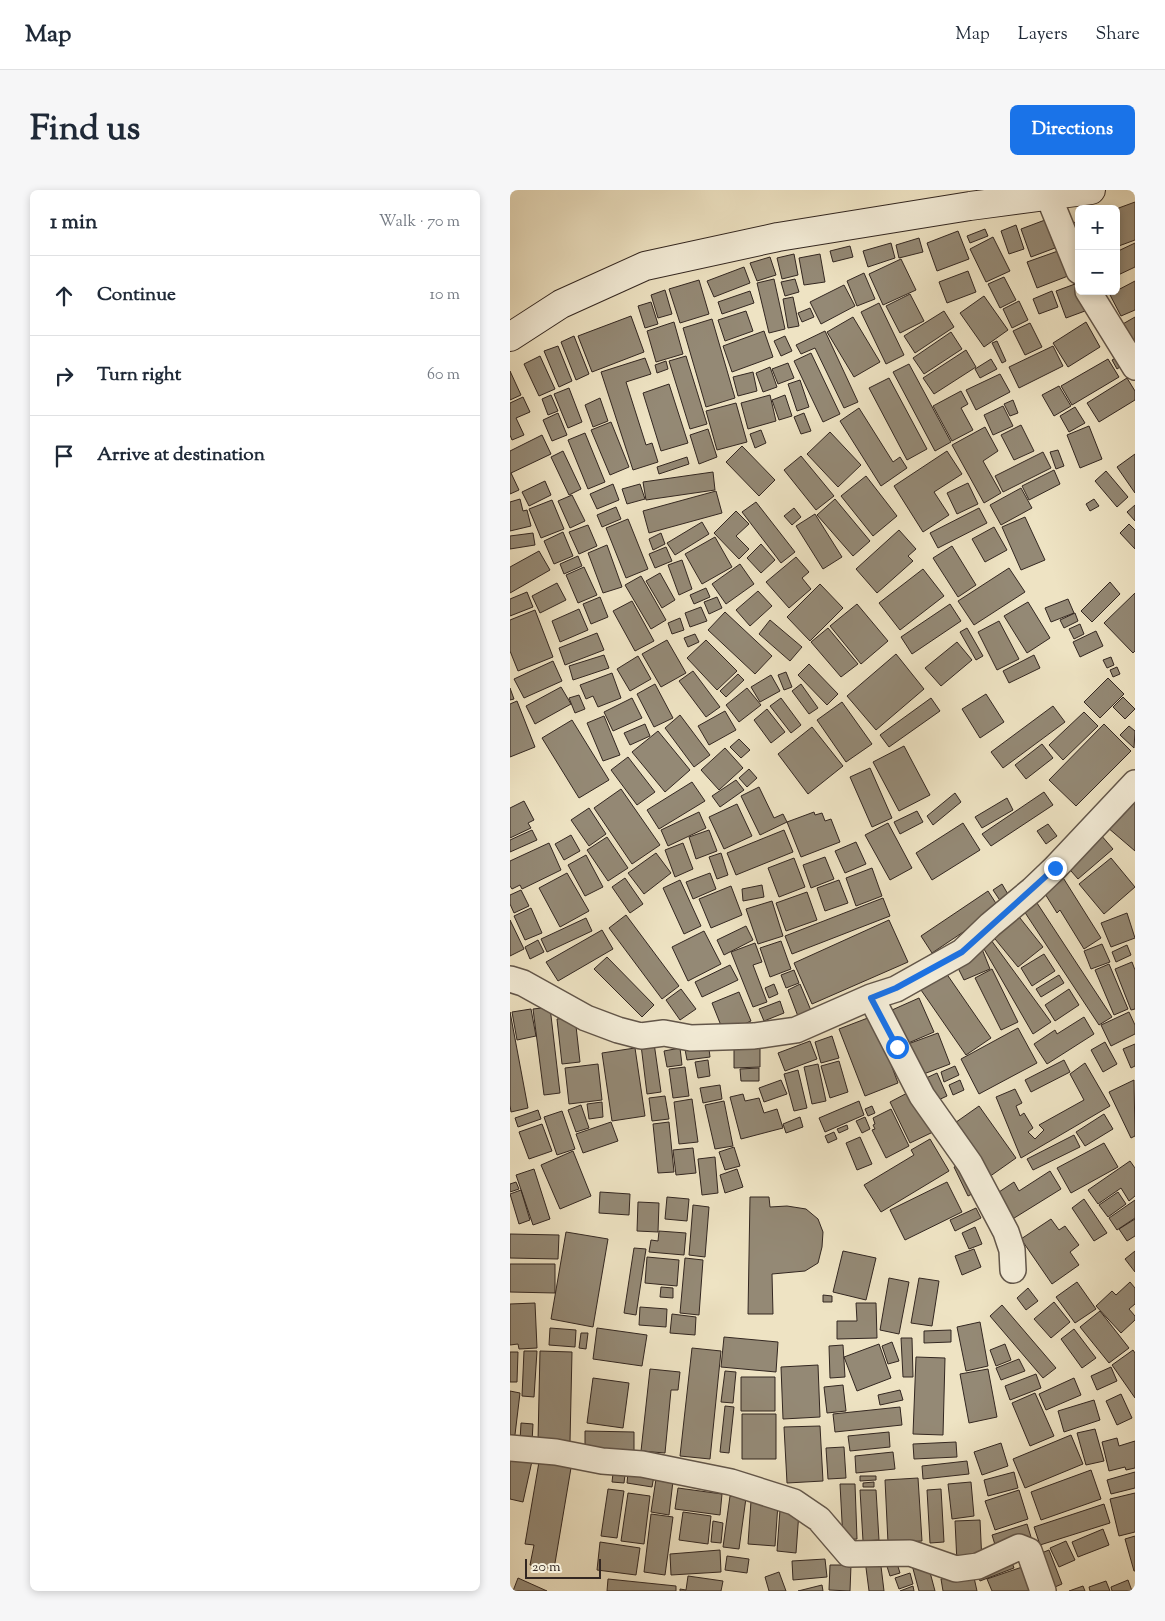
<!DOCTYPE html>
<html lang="en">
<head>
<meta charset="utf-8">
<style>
  body { margin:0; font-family:"Sorts Mill Goudy",serif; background:#f6f6f7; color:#1f2937 }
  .controls { position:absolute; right:15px; top:15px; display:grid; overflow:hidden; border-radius:8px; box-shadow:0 2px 8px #0003 }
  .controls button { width:45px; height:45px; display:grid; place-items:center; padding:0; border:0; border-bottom:1px solid #e0e1e3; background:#fff; color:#1f2937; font:25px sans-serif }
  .scale { position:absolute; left:15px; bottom:12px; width:76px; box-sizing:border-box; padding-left:5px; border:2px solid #332721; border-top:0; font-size:14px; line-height:18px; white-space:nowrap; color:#332721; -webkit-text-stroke:4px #f4edd8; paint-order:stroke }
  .stop { position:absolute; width:15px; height:15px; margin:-11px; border:4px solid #1a73e8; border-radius:50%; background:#fff }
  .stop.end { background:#1a73e8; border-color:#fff; box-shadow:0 1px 5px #0008 }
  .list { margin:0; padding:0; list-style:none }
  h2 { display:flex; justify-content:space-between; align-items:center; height:65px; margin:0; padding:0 20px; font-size:21px }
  h2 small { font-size:16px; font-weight:400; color:#747a83 }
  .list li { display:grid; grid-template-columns:32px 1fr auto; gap:15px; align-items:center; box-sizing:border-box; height:80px; padding:0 20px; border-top:1px solid #e0e1e3 }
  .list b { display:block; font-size:19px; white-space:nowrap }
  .list em { font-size:16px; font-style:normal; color:#747a83 }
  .icon { flex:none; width:28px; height:28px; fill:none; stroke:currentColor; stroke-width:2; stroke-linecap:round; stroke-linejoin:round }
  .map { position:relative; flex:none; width:625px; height:1401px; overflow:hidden; border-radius:8px }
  header { display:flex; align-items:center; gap:30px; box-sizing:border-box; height:70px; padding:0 25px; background:#fff; border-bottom:1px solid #e0e1e3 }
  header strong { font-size:24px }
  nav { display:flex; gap:28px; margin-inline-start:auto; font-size:18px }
  .intro { display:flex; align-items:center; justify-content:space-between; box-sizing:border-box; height:120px; padding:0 30px }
  h1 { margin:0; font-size:35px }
  .button { padding:12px 22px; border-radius:8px; background:#1a73e8; color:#fff; font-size:18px; font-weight:700 }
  main { display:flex; gap:30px; padding:0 30px }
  aside { flex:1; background:#fff; border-radius:8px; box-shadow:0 2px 8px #0003 }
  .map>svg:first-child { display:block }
  .building { fill:#948975; stroke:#332721 }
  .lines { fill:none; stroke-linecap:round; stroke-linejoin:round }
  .street-casing { stroke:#62564a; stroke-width:28 }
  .secondary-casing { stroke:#332721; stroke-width:30 }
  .street { stroke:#f4edd8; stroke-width:25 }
  .secondary { stroke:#f4edd8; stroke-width:28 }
  .route { stroke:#1a73e8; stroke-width:6 }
</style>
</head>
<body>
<header>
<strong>Map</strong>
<nav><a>Map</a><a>Layers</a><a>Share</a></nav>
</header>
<div class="intro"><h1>Find us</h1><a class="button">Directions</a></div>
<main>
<aside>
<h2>1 min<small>Walk · 70 m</small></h2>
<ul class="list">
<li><svg class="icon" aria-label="ahead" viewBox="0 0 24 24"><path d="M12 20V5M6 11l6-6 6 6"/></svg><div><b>Continue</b></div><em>10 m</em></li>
<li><svg class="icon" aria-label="right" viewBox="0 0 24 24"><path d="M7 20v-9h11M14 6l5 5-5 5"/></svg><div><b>Turn right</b></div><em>60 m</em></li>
<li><svg class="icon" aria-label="arrive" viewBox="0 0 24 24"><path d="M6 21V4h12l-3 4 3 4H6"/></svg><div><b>Arrive at destination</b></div></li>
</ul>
</aside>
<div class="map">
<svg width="625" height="1401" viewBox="0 0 625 1401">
  <rect width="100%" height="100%" fill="#eee3c3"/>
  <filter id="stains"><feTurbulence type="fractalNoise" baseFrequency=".004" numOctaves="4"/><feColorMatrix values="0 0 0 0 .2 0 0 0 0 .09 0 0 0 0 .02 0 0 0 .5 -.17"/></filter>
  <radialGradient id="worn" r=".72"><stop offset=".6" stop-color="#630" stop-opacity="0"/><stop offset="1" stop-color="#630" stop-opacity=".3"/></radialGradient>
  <path class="building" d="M625,12V50L606,57V19Z
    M535,30L545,58L521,67L511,39Z
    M569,31V63L559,34Z
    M506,35L514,59L499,64L491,41Z
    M475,39L478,46L460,53L457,46Z
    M448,41L459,69L427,81L417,53Z
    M483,47L500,81L476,92L460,59Z
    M409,48L413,62L389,68L386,55Z
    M381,53L385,68L358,77L353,61Z
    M625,53V77L606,86V62Z
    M340,56L343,67L323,72L320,61Z
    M548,61L558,86L527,98L517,72Z
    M284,64L288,85L272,89L267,68Z
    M310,64L315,92L294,95L289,68Z
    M260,67L266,85L247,91L240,73Z
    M391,69L406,100L373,115L359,84Z
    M234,77L240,93L204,107L197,91Z
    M458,81L466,102L437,113L429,92Z
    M354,83L365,109L347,116L337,91Z
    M494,87L506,110L490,118L478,94Z
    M264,89L275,139L259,143L247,93Z
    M285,89L289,102L275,106L271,92Z
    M189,90L199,124L170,133L159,99Z
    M625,91V120L611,126L599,103L606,101Z
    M565,94L575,121L556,128L546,101Z
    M334,95L345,116L311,134L300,112Z
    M155,100L162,124L148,128L141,105Z
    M240,101L244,113L212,124L208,112Z
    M542,101L548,117L529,124L523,109Z
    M400,104L414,131L390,143L376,116Z
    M474,106L498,140L474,157L450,123Z
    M283,107L289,136L278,138L273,109Z
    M509,111L518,130L502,138L493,119Z
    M141,112L148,134L135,138L128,116Z
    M369,113L394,165L376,174L351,122Z
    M300,118L304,127L292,132L288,123Z
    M236,121L243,141L215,151L208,130Z
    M434,121L444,137L405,163L394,146Z
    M121,126L134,162L82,182L68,146Z
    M343,127L370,172L344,187L317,142Z
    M625,127V162L611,135Z
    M202,129L225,208L196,217L173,138Z
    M164,132L173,164L146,172L137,141Z
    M576,132L590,157L558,177L543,153Z
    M520,133L532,157L515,165L503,141Z
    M254,141L263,167L222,182L213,156Z
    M315,141L348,212L334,218L305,158L291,164L286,155Z
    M441,142L452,159L414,184L403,168Z
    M64,146L79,184L66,190L51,152Z
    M275,146L282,161L271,166L264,151Z
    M487,151L496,171L492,173L482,153Z
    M48,156L62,191L49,197L34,161Z
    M543,156L553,176L509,198L499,177Z
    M456,160L466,177L424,204L413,188Z
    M301,163L330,224L313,232L284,171Z
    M30,166L45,199L29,206L14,174Z
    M176,166L197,234L180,239L159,171Z
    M608,167L613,175L607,179L602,170Z
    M135,168L141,184L116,192L136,255L142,253L148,272L123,280L91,182Z
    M481,169L487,179L470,188L465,179Z
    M598,169L609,187L562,215L551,196Z
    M156,171L158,179L147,183L145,175Z
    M278,173L284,188L268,194L262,179Z
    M399,174L441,252L425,261L383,182Z
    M260,177L267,197L253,202L246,183Z
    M0,181L11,205L0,210Z
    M243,182L247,201L228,206L223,187Z
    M490,184L500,202L466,220L456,200Z
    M379,188L417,259L397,270L359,198Z
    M617,188L625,201V210L589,232L577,213Z
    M290,190L299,217L287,221L278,194Z
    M159,194L178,253L151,261L133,203Z
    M549,196L561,216L544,226L532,205Z
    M59,198L72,232L58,238L44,204Z
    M451,201L458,214L451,218L463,240L442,251L423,216Z
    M41,205L48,221L38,225L32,209Z
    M260,205L266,231L238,239L231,213Z
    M275,205L282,226L269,230L262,210Z
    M13,207L20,222L6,228L14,245L2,250L0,245V213Z
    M90,208L98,231L83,237L75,215Z
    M503,210L508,223L500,226L494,214Z
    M226,213L237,252L207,260L196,221Z
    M493,216L503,236L483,245L474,225Z
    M565,217L575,233L559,242L550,226Z
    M349,218L383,272L390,267L397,278L371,296L330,231Z
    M48,223L57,245L42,251L33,230Z
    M294,223L301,241L291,244L284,227Z
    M101,232L119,277L100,285L81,240Z
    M511,235L524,261L504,270L491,245Z
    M579,236L592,269L570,278L557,245Z
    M475,237L488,261L473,271L491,303L474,313L442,255Z
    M198,239L207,267L189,274L180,245Z
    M251,240L256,253L245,258L240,244Z
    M320,242L351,275L328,297L297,264Z
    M75,243L95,292L78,299L58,250Z
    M32,245L41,264L1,283L9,300L0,304V261Z
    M232,256L265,290L249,306L216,272Z
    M548,260L554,276L546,279L540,262Z
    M53,261L71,299L59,305L41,267Z
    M437,261L452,284L424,302L439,325L413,342L384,296Z
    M533,262L541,278L493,302L485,286Z
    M625,264V303L607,277Z
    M291,266L324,306L306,320L274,280Z
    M177,267L179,274L149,284L147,277Z
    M544,280L550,294L519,310L512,296Z
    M596,281L618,307L607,317L585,291Z
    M203,282L205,300L136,310L133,292Z
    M356,286L387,326L363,346L331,306Z
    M35,291L41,305L19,316L12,302Z
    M458,293L468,314L447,324L437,303Z
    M103,294L109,310L87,319L80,304Z
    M130,294L135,309L117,314L112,299Z
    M511,298L522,318L491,335L480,315Z
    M206,301L212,323L139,343L133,321Z
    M62,305L75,331L60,338L48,311Z
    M10,309L13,321L17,320L21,336L0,341V312Z
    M325,309L360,351L343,366L307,325Z
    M584,309L589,316L580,321L576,314Z
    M42,310L54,339L31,348L19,319Z
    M246,312L285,362L271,373L232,322Z
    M625,315V331L617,322Z
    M106,317L111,329L92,337L87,325Z
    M284,318L291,327L282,335L274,326Z
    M469,318L477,333L428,358L420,343Z
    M226,321L239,334L226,346L239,359L229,369L204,343Z
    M305,324L332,367L313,379L286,336Z
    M515,327L535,370L511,380L492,337Z
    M118,329L138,379L116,388L96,338Z
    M192,332L199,344L165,365L157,353Z
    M619,334L625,340V359L610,343Z
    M78,335L87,356L69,364L59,342Z
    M484,337L497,360L475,372L462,349Z
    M389,340L406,359L398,366L403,371L367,403L346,379Z
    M53,342L63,366L44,374L34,351Z
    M23,343L25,355L0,359V346Z
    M151,343L155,354L143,360L139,349Z
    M205,347L222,377L192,394L175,364Z
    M251,354L265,370L251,383L237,368Z
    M97,355L112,397L93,403L78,363Z
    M442,356L466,395L448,407L423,368Z
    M156,357L162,371L145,378L139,364Z
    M29,361L40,380L0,403V377Z
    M68,366L72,376L54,384L50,374Z
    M286,367L299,382L292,388L301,399L279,418L256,392Z
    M172,370L182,399L169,405L158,375Z
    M230,374L244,394L216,414L202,394Z
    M74,377L87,405L68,413L56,385Z
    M499,378L515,402L464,435L448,411Z
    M413,379L434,406L390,440L369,413Z
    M150,383L165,410L152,418L136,391Z
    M131,386L156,430L141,439L115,395Z
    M600,392L610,404L582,432L571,421Z
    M47,393L56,410L30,423L22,406Z
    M310,394L333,418L300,451L277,427Z
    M196,398L200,407L184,414L180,405Z
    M248,401L262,416L240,436L226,420Z
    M17,402L23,417L0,426V409Z
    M625,403V461L623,463L594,433Z
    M90,407L98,427L81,434L73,414Z
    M207,407L212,418L199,424L194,412Z
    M558,409L564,423L541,432L535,418Z
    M122,411L144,451L125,461L103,421Z
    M518,412L540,448L517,463L494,426Z
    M347,414L378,451L351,474L320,436Z
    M440,414L451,431L402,464L391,447Z
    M191,417L197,431L180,437L175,423Z
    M69,419L78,440L50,452L42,431Z
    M25,420L43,467L8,481L0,461V430Z
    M215,422L262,466L245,484L198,440Z
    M565,423L568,431L554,438L550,430Z
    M170,428L174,440L162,444L158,433Z
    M260,430L292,457L280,471L249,444Z
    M489,431L509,469L487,480L468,442Z
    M570,434L574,444L564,449L559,439Z
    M318,438L348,474L331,487L301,452Z
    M457,438L473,466L466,470L450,442Z
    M586,441L593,456L570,467L563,452Z
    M87,443L94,460L55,475L49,458Z
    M185,444L189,452L178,457L174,448Z
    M157,450L176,483L151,497L132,464Z
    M196,450L227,481L207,500L177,468Z
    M447,452L462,470L431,496L415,478Z
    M386,464L414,499L366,540L337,506Z
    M94,465L99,478L63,490L59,476Z
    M524,465L530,478L499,493L493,481Z
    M128,466L141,489L120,501L107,479Z
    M601,467L604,475L597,478L593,470Z
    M43,471L52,491L14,508L4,489Z
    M299,474L328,504L317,515L288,485Z
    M607,477L610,484L603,487L600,480Z
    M183,481L210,517L196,527L169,491Z
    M276,482L282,497L274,500L268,485Z
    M102,483L111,508L88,517L83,506L76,509L70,495Z
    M228,484L234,490L216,507L210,501Z
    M261,485L270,501L250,512L241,497Z
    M598,488L614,504L590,528L574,512Z
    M145,494L163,528L144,537L127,504Z
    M291,494L308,518L299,524L282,501Z
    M51,497L61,514L25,534L16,516Z
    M0,498L4,509L0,510Z
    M237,498L251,515L229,532L216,515Z
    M476,504L494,532L470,548L452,519Z
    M69,505L75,519L65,523L59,508Z
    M613,507L625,519L615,529L603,517Z
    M122,508L132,528L103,541L94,522Z
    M271,508L291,535L281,543L260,516Z
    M421,508L430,521L379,557L370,545Z
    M7,511L25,557L0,567V514Z
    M332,512L362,554L336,572L307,530Z
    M543,516L555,532L493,578L481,562Z
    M257,519L275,542L261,553L244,530Z
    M215,521L226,540L199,555L188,536Z
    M574,522L588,536L553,570L539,555Z
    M170,525L200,565L184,577L155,538Z
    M94,526L110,565L93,571L77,533Z
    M62,530L99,590L69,608L32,548Z
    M135,534L140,546L120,555L114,543Z
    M594,534L621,561L566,616L539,590Z
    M619,536L625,541L624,558L610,545Z
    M302,537L333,576L298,604L268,564Z
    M148,541L180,580L155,602L122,562Z
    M229,549L240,560L231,568L220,557Z
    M532,554L543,568L516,589L505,575Z
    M394,556L420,605L389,621L363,572Z
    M215,558L233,578L209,600L191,580Z
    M118,567L145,602L127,615L101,580Z
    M360,578L382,628L362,637L340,587Z
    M239,579L247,588L237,597L229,588Z
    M226,590L234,600L210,617L202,606Z
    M182,592L195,611L149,639L137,620Z
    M249,597L264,628L273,624L277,632L250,645L231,606Z
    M111,599L150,655L122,674L84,618Z
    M534,602L543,615L481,656L472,644Z
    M445,603L451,612L423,635L417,626Z
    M625,605V661L597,637Z
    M497,608L503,620L472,638L465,627Z
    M14,611L24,630L18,633L21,638L0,648V618Z
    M227,614L242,646L214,659L199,627Z
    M79,618L96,644L79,656L61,630Z
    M407,621L413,632L390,644L384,632Z
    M189,622L196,638L158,656L151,640Z
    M304,622L305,625L312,623L315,631L321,629L330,652L291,667L277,632Z
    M378,633L402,678L380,690L355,645Z
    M453,633L470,660L422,690L406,663Z
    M538,634L547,646L536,654L527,641Z
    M22,640L27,650L0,662V650Z
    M199,640L207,661L186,669L179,647Z
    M274,640L283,662L226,685L217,663Z
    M590,644L603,659L568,689L555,674Z
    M61,645L70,661L54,670L45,654Z
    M97,647L118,678L98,691L77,660Z
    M346,652L356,674L335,683L325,661Z
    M39,653L51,680L12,699L10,695L2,699L0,696V671Z
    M173,653L183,679L165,687L155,660Z
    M146,663L161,683L134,704L118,683Z
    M211,663L218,685L207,689L199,667Z
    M76,665L93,697L75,706L58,675Z
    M315,667L324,689L301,698L293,675Z
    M284,668L295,697L269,707L258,678Z
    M601,668L625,697L594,724L569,694Z
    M362,678L372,706L346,716L336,688Z
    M57,683L79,721L50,737L29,698Z
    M200,683L206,699L183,709L176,692Z
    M552,686L591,748L574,759L550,720L547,723L532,699Z
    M115,688L133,714L120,723L102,697Z
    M170,690L191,736L174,744L153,698Z
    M329,690L338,713L315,721L307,698Z
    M492,694L499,706L491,712L483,700Z
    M252,695L254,707L233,711L232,699Z
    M221,696L232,725L201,738L189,709Z
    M11,700L19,716L4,723L0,714V705Z
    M478,701L489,718L422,763L411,746Z
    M297,702L307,730L276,741L266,713Z
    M373,708L380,726L282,764L275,746Z
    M262,711L273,746L248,754L236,719Z
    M527,713L602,827L589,835L514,721Z
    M21,718L32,743L15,750L4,726Z
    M506,723L533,757L508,777L481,744Z
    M617,723L625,748L601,757L591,733Z
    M116,725L169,796L152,809L99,738Z
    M76,728L82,741L37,762L31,749Z
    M0,730L14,759L0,766Z
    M379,730L398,772L302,814L284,773Z
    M236,736L243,750L214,765L207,750Z
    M92,740L103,759L48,791L36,772Z
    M194,741L211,774L178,791L162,757Z
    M28,750L34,762L20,769L15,757Z
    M481,750L541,832L523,844L474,759Z
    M271,751L281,779L260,787L250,758Z
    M245,753L252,772L243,775L257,812L243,817L221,762Z
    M592,754L600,772L581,779L574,761Z
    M617,755L621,765L606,772L602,762Z
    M472,759L480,779L454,790L445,772Z
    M534,764L545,781L522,796L511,778Z
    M97,767L144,815L132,827L84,779Z
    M622,772L625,780V819L621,820L605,779Z
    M599,774L618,819L604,825L585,780Z
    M220,775L228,790L192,807L185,792Z
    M482,779L508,832L491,840L465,788Z
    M284,780L289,793L276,798L271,785Z
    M436,783L481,848L456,865L411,800Z
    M549,785L554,793L531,807L526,799Z
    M264,794L268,804L259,808L255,798Z
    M290,794L302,823L289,829L278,800Z
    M171,799L186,819L170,830L156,810Z
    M559,799L569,815L545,831L535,815Z
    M229,802L241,831L214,843L202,813Z
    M409,808L424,842L396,854L382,820Z
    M270,811L274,823L254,831L249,819Z
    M40,817L50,903L34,905L23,819Z
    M21,819L26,846L7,850L2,822Z
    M0,822L18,918L1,922L0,915Z
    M619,822L625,835V844L601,856L591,835Z
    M363,826L388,893L355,906L329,839Z
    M65,827L70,872L52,874L47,829Z
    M574,827L584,844L537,874L524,854L545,840L547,844Z
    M508,838L527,873L469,904L451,869Z
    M428,843L440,874L411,885L398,854Z
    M322,846L329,868L311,873L305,852Z
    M198,851L200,867L177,870L174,854Z
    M300,851L307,869L275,881L268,863Z
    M224,852H250V877L224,878Z
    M595,852L607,874L593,882L581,860Z
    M144,853L151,902L137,904L131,855Z
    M625,854V876L621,878L613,859Z
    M125,858L135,926L102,931L92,863Z
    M170,858L172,875L157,877L154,861Z
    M198,870L200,886L188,888L185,872Z
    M554,870L560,882L521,902L515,890Z
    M329,871L338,902L320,908L311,876Z
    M575,873L600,916L511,968L486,907L505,899L512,913L506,916L510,926L514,923L523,938L518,942L525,949L534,940L529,935L574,910L560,884Z
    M88,874L92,910L59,914L55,878Z
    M308,874L316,911L302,914L294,877Z
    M445,876L449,885L434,892L431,882Z
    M175,877L179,906L163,908L159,879Z
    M249,878V891H231L230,879Z
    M288,880L297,918L284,921L274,884Z
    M427,883L437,906L424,912L414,889Z
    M271,890L277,904L254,912L249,898Z
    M450,890L454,900L443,905L439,895Z
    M624,890L625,946L621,948L599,902Z
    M210,895L212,909L193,913L190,898Z
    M403,900L423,942L400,953L380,912Z
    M233,904L235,911L249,908L254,923L267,919L273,938L231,949L220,907Z
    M155,906L159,929L142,931L139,908Z
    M182,909L188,952L169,954L164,912Z
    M214,911L223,956L205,959L195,915Z
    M349,911L354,925L315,942L309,928Z
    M92,912L93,927L79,929L77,914Z
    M71,915L79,938L66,942L58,920Z
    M362,916L365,923L358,926L355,919Z
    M469,916L506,968L479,987L442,935Z
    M381,919L399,956L376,968L362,940L365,939L363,935L365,934L363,928Z
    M28,920L31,929L8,937L5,928Z
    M52,921L65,959L47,965L34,927Z
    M594,924L603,939L575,956L566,942Z
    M290,927L293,937L276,943L273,934Z
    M355,927L360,939L352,943L346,931Z
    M101,932L108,951L73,963L66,944Z
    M159,932L164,982L148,983L143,934Z
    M32,934L42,961L19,969L9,942Z
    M337,935L338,939L329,943L327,939Z
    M324,942L327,949L318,953L315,946Z
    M564,945L570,957L523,980L517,969Z
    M350,947L362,974L347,980L336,953Z
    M420,949L439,981L371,1022L354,995L404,965L401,960Z
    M594,953L608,977L561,1003L547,978Z
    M224,957L230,976L215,980L209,962Z
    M183,958L186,983L166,985L163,960Z
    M63,961L81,1006L50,1019L31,975Z
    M205,967L208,1003L192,1005L188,969Z
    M620,971L625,978V1006L619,1011L611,998L588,1014L578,1000Z
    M453,973L466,1002L458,1006L444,977Z
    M24,979L40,1029L23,1035L6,985Z
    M227,979L233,997L215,1003L210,985Z
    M540,981L551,999L501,1030L486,1004L504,992L509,1001Z
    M6,992L9,999L0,1002V994Z
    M437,992L452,1022L395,1050L380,1020Z
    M11,1000L20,1030L9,1034L0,1004Z
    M90,1002L120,1004L119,1025L89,1023Z
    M608,1002L616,1014L598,1027L589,1015Z
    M157,1007L179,1009L177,1031L155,1029Z
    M240,1007H259L260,1017L277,1016L296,1019L308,1029L313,1042L312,1057L308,1073L295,1081L262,1084L263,1124H238Z
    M574,1009L597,1043L584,1051L562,1018Z
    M625,1010V1028L607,1040L599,1028Z
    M128,1012L149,1013L148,1042L127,1041Z
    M183,1015L199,1017L195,1067L179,1065Z
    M466,1018L471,1028L445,1041L440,1030Z
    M541,1029L549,1040L555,1036L569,1055L560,1062L569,1075L542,1094L511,1049Z
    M625,1029V1046L617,1051L609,1039Z
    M465,1037L472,1054L459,1059L452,1043Z
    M149,1041L176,1043L174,1065L139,1062L141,1050L148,1051Z
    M56,1042L98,1049L83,1137L41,1129Z
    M0,1044L49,1045L48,1069L0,1068Z
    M124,1058L136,1059L126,1125L114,1123Z
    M464,1059L471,1077L452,1085L445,1066Z
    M333,1061L366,1068L356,1110L323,1102Z
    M625,1061V1082L615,1069Z
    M137,1067L169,1070L167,1096L135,1093Z
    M175,1068L193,1070L189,1125L170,1123Z
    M0,1074H45V1103L0,1102Z
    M379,1088L399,1092L389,1144L370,1140Z
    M409,1088L429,1091L422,1136L401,1133Z
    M567,1092L586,1119L565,1133L546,1107Z
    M620,1092L625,1098V1114L619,1119L625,1126V1130L611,1143L586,1116L602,1101L606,1105Z
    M151,1097L163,1098V1108L150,1107Z
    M518,1098L528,1111L516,1120L507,1108Z
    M313,1105L322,1106V1112H313Z
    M544,1112L560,1132L541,1148L524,1129Z
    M25,1113L27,1158L9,1159L8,1154L0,1155V1114Z
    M346,1113H366L367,1148L327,1149V1131H347Z
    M492,1115L546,1178L533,1188L480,1126Z
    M130,1117L157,1119L156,1137L129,1135Z
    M590,1121L619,1158L599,1173L570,1137Z
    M162,1124L186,1127L185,1145L160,1143Z
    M470,1132L478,1176L456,1181L447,1137Z
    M40,1138L66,1140L65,1157L39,1155Z
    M87,1138L137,1145L132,1176L83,1169Z
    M564,1139L586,1168L572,1178L551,1149Z
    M441,1140V1152L414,1153V1141Z
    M71,1143H78L76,1159L69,1158Z
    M214,1147L268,1152L266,1182L211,1177Z
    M391,1148H402L403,1187H393Z
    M382,1152L389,1171L378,1174L372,1156Z
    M369,1154L381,1188L347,1201L334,1167Z
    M495,1154L501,1170L486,1176L480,1160Z
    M333,1155L335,1187L320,1188L319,1156Z
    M182,1158L211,1161L200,1269L170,1266Z
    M623,1160L625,1163V1208L602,1175Z
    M14,1161H27L24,1207L12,1206Z
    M30,1161L62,1162L60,1252L28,1251Z
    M0,1162H8L7,1192H0Z
    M406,1167L435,1168L433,1245L403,1244Z
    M509,1169L515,1181L491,1190L486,1178Z
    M308,1175L310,1227L273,1229L271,1177Z
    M601,1177L607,1191L587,1200L581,1186Z
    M140,1179L170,1182L168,1200H161L155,1263L131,1261Z
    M478,1179L487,1227L459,1233L450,1184Z
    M215,1181L226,1182L223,1213L211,1212Z
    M526,1184L531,1198L500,1210L495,1196Z
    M231,1187H265V1221H231Z
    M83,1188L119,1193L113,1238L77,1233Z
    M564,1188L571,1205L536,1220L529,1204Z
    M333,1195L336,1221L317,1223L314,1197Z
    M390,1200L393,1210L370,1215L368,1205Z
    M0,1201L10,1203L4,1253L0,1252Z
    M525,1203L544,1246L520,1256L502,1213Z
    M611,1204L622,1228L607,1235L596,1211Z
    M584,1210L590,1230L554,1242L548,1221Z
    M215,1216L224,1217L219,1263L210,1262Z
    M390,1217L392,1235L325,1242L323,1224Z
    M232,1224H266V1269H232Z
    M11,1233L23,1234L22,1252L10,1251Z
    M310,1236L313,1291L277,1293L274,1237Z
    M585,1239L594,1271L576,1275L567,1243Z
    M75,1241L124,1242V1266L75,1265Z
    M379,1242L380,1257L340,1261L338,1246Z
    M561,1245L573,1274L515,1298L503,1269Z
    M607,1248L609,1256L625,1251V1278L616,1280L615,1277L599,1281L592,1252Z
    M446,1252L447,1267L404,1269L403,1254Z
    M491,1253L498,1276L472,1285L464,1262Z
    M334,1257L336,1288L318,1289L316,1258Z
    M383,1262L385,1279L346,1283L345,1266Z
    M0,1265L22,1271L13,1312L0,1309Z
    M30,1266L62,1272L44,1379L20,1375L24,1355L15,1354Z
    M457,1271L459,1284L413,1289L412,1276Z
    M104,1275L116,1277L114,1293L102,1292Z
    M581,1280L591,1309L531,1330L521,1302Z
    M504,1282L508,1298L478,1306L474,1290Z
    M625,1282V1298L601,1304L597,1290Z
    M118,1283L144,1286L142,1297L117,1293Z
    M350,1286H366V1290L350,1291Z
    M408,1288L412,1351L378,1353L375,1290Z
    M146,1289L163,1291L159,1325L141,1322Z
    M364,1292V1297H353V1293Z
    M461,1292L464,1326L442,1329L438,1294Z
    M330,1294H345L347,1349L333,1350Z
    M168,1298L212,1304L210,1325L165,1319Z
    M98,1299L114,1301L107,1348L91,1346Z
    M431,1299L434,1352L420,1353L417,1300Z
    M350,1300H366L369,1350L353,1351Z
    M509,1300L518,1329L485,1340L475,1311Z
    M118,1303L140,1306L134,1354L111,1351Z
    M625,1303V1342L609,1346L600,1309Z
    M220,1306L236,1308L229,1359L213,1357Z
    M241,1311L268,1314L265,1356L238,1354Z
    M594,1314L600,1333L530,1355L524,1337Z
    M270,1320L289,1322L286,1363L267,1361Z
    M173,1322L201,1326L198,1354L169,1350Z
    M141,1324L163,1327L155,1385L134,1382Z
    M470,1330L472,1372L447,1373L445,1331Z
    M203,1331L213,1333L211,1353L201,1352Z
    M517,1334L521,1347L486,1358L482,1345Z
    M593,1339L599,1355L568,1367L562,1352Z
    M625,1346V1381H624L615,1349Z
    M556,1351L565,1370L549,1377L540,1358Z
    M90,1352L130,1358L126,1385L87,1380Z
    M210,1360L211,1382L161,1385L160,1364Z
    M539,1360L552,1394L538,1400L524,1366Z
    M217,1366L239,1369L237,1383L215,1380Z
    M385,1367L390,1383L380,1386L375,1370Z
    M500,1367L504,1378L470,1391L465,1380Z
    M370,1368L374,1401H359L355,1370Z
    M315,1369L317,1387L283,1390L282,1371Z
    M417,1371L425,1401H409L402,1375Z
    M320,1375H341L340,1401L319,1400Z
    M518,1375L527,1401H482L477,1389Z
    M269,1382L276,1401H259L255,1387Z
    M400,1383L403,1394L389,1399L385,1388Z
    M463,1383L467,1401H433L431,1389Z
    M178,1386L213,1391L211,1401H170V1399L176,1400Z
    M8,1388L37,1401H3Z
    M98,1389L166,1396V1401H97Z
    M618,1390L622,1401H602L601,1397Z
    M596,1391L600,1401H580L579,1397Z
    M312,1395L313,1401H288Z
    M403,1396L404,1401H390Z
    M573,1396L575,1401H559Z"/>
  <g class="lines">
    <g class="street-casing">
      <path id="street" d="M538,5L569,81
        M578,101L625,177
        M0,789L13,793L76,828L108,840L131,846L154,843L181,848L244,846L286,840L361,807L386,799L452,762L480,735L522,700L545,678L625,593
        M361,807L412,906L460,974L496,1042L502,1060L503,1080
        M0,1258L46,1262L92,1271L132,1274L221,1292L284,1312L309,1329L339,1364L400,1363L446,1379L468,1376L509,1357L519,1361L533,1401"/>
    </g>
    <g class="secondary-casing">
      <path id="secondary" d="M0,147L51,114L135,76L268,47L460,16L581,0"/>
    </g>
    <use href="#street" class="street"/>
    <use href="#secondary" class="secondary"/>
  </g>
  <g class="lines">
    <path class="route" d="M387,857L361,808L386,798L452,762L545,678"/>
  </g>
  <rect width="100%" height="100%" filter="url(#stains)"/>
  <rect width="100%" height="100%" fill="url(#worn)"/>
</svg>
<div class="controls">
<button>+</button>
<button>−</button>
</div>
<div class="scale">20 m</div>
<div class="stop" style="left:387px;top:857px"></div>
<div class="stop end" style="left:545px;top:678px"></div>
</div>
</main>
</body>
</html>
